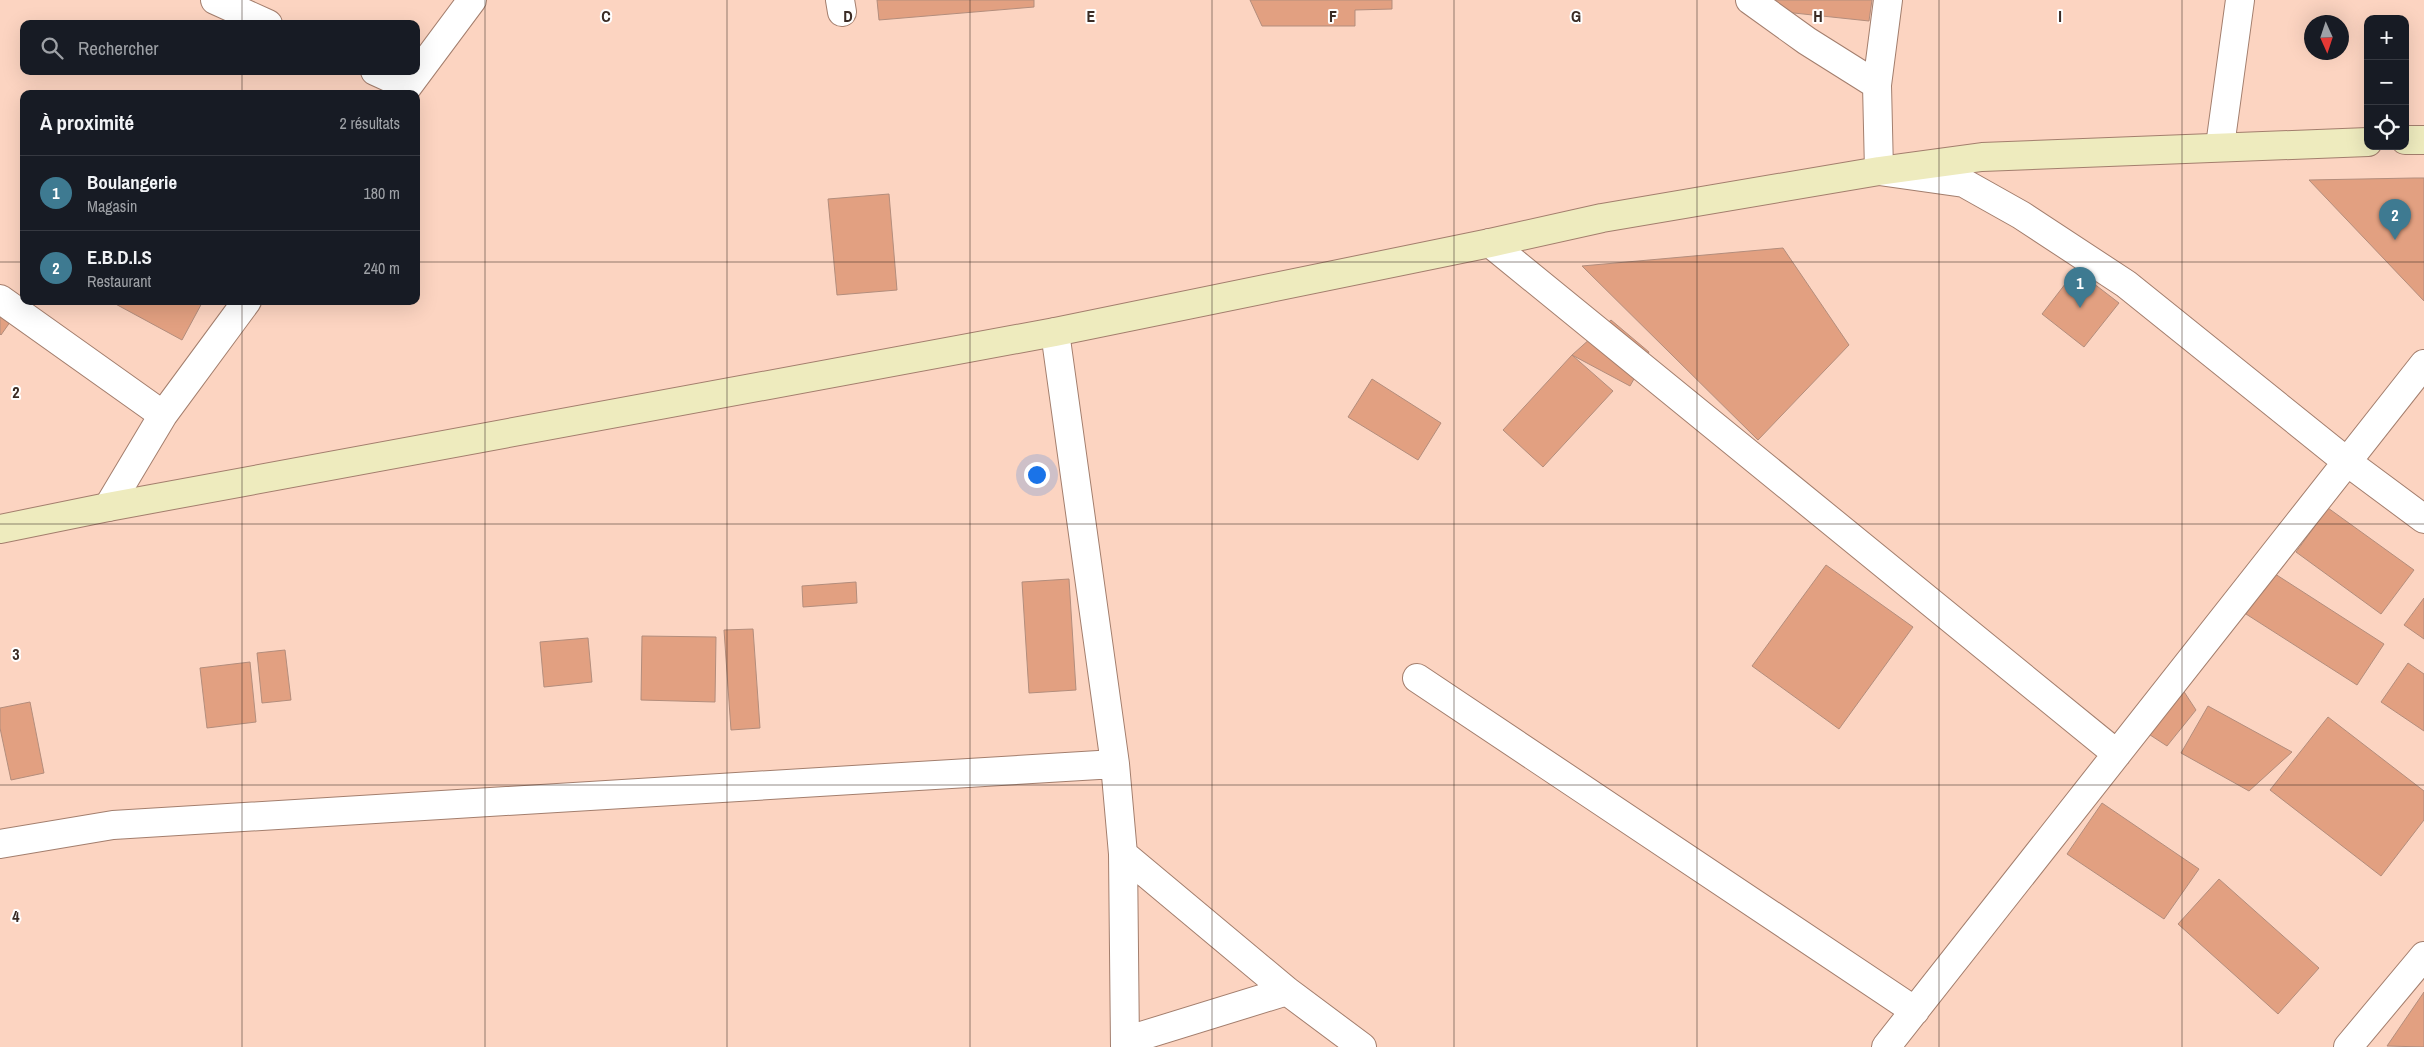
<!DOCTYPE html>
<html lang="fr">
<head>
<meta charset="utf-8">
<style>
  body { margin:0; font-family:"Archivo Narrow",sans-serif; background:#20242c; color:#f1f3f6 }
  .controls { position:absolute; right:15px; top:15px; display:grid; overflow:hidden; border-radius:10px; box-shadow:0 5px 20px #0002 }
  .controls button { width:45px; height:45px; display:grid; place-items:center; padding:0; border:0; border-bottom:1px solid #363941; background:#171b24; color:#f1f3f6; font:25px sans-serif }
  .compass { position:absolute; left:2304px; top:15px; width:45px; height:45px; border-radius:50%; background:#171b24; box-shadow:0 5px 20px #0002; rotate:177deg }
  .you { position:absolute; left:1036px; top:474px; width:18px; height:18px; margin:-12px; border:4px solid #fff; border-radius:50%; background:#1a73e8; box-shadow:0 0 0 8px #1a73e833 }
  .badge { display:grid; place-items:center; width:32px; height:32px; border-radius:50%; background:#3e7a91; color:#fff; font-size:16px; font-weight:700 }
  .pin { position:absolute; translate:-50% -41px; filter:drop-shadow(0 1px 2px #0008) }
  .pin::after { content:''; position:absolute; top:26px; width:18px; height:15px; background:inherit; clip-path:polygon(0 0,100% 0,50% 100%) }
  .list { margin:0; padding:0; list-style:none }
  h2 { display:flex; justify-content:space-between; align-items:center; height:65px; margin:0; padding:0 20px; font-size:21px }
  h2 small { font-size:16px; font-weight:400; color:#9ea1a6 }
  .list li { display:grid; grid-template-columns:32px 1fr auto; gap:15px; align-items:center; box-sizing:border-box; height:75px; padding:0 20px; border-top:1px solid #363941 }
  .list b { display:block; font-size:19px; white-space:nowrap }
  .list p { margin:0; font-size:16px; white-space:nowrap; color:#9ea1a6 }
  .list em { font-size:16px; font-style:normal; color:#9ea1a6 }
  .icon { flex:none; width:28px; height:28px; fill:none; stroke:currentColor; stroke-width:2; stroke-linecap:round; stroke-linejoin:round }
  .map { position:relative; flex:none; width:2424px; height:1047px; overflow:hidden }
  .search { position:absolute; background:#171b24; box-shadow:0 5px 20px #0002; left:20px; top:20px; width:400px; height:55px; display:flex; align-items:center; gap:12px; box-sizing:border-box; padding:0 18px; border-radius:10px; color:#9ea1a6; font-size:19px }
  .panel { position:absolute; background:#171b24; box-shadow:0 5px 20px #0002; left:20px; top:90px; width:400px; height:215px; border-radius:10px }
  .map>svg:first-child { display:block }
  .building { fill:#e2a081; stroke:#b38d7c }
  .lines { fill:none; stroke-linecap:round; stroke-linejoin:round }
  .street-casing { stroke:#a37e6d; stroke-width:30 }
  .secondary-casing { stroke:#a37e6d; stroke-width:30 }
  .street { stroke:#fff; stroke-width:28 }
  .secondary { stroke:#eeebbe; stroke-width:28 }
  .grid { fill:none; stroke:#3b2c25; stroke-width:1; stroke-opacity:0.55 }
  .grid-label { font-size:16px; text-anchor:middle; font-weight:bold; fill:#3b2c25; stroke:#fff; stroke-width:4; stroke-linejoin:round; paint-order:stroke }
</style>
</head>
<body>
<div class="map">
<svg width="2424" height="1047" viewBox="0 0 2424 1047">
  <rect width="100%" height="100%" fill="#fcd4c1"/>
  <path class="building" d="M877,0H1034V7L879,20Z
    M1250,0H1392V9L1355,10V26H1262Z
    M1776,0H1872L1869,21L1775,11Z
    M2414,178H2424V301L2309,180Z
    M889,194L897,290L837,295L828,199Z
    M1783,248L1849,345L1758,440L1582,266Z
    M2076,270L2119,303L2084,347L2042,314Z
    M110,301H203L182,340Z
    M0,305L15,315L1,335L0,334Z
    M1611,320L1649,352L1630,386L1572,355Z
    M1572,355L1613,391L1543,467L1503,430Z
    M1372,379L1441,423L1418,460L1348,417Z
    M2328,508L2414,570L2381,614L2296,552Z
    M1826,565L1913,627L1839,729L1752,666Z
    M2272,572L2384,644L2357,685L2246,614Z
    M1069,579L1076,690L1029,693L1022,582Z
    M856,582L857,603L803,607L802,586Z
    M2424,598V639L2404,625Z
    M753,629L760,728L731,730L724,630Z
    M642,636L716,637L715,702L641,700Z
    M588,638L592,682L544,687L540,642Z
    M285,650L291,700L262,703L257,653Z
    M250,662L256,722L207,728L200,668Z
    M2408,663L2424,674V731L2381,702Z
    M2179,684L2196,710L2167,746L2144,731Z
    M30,702L44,773L11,780L0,728V708Z
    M2208,706L2292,752L2249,791L2181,753Z
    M2328,717L2424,791V820L2381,876L2270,790Z
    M2102,803L2199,869L2164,919L2067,854Z
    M2219,879L2319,968L2278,1014L2178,924Z
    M2424,992V1047L2387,1046Z"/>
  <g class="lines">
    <g class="street-casing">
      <path id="street" d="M215,0L268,24
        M840,0L842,12
        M1750,0L1807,41L1877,85
        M1888,0L1877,85L1879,171L1964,183L2021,215L2126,284L2346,461L2424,519
        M375,71L408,86
        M402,94L472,0
        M2220,146L2240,0
        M1490,243L2117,754
        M0,299L163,415
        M1055,332L1115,764L1123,854L1125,1047
        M108,507L163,415L247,301
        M1417,678L1915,1011
        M0,844L113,825L1115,764
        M1123,854L1287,991L1362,1047
        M1125,1041L1287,991
        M1886,1047L2424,364
        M2348,1047L2424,956"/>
    </g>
    <g class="secondary-casing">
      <path id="secondary" d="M2405,140H2424
        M0,529L108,507L1055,332L1490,243L1602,218L1879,171L1982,157L2368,142"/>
    </g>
    <use href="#street" class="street"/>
    <use href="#secondary" class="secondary"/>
  </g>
  <path class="grid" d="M242,0V24M485,0V1047M727,0V1047M970,0V1047M1212,0V1047M1454,0V1047M1697,0V1047M1939,0V1047M2182,0V1047M242,71V94M0,262H24M416,262H2424M242,301V1047M0,524H2424M0,785H2424"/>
  <g class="grid-label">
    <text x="606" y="22">C</text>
    <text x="848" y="22">D</text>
    <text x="1091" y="22">E</text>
    <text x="1333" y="22">F</text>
    <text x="1576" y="22">G</text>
    <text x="1818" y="22">H</text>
    <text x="2060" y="22">I</text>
    <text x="16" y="398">2</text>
    <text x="16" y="660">3</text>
    <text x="16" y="922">4</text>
  </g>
</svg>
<div class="controls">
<button>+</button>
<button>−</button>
<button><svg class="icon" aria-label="locate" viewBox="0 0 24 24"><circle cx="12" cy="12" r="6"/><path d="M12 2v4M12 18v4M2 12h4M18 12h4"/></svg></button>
</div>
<svg class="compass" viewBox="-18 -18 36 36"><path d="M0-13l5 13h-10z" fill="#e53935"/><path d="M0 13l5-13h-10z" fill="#9ea1a6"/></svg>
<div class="you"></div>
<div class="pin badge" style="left:2080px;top:308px">1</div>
<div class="pin badge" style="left:2395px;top:240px">2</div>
<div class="search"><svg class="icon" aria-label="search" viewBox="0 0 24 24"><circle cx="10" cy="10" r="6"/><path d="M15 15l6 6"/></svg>Rechercher</div>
<section class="panel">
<h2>À proximité<small>2 résultats</small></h2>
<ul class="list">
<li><span class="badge">1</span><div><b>Boulangerie</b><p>Magasin</p></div><em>180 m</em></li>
<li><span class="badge">2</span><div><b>E.B.D.I.S</b><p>Restaurant</p></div><em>240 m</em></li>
</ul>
</section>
</div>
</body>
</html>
